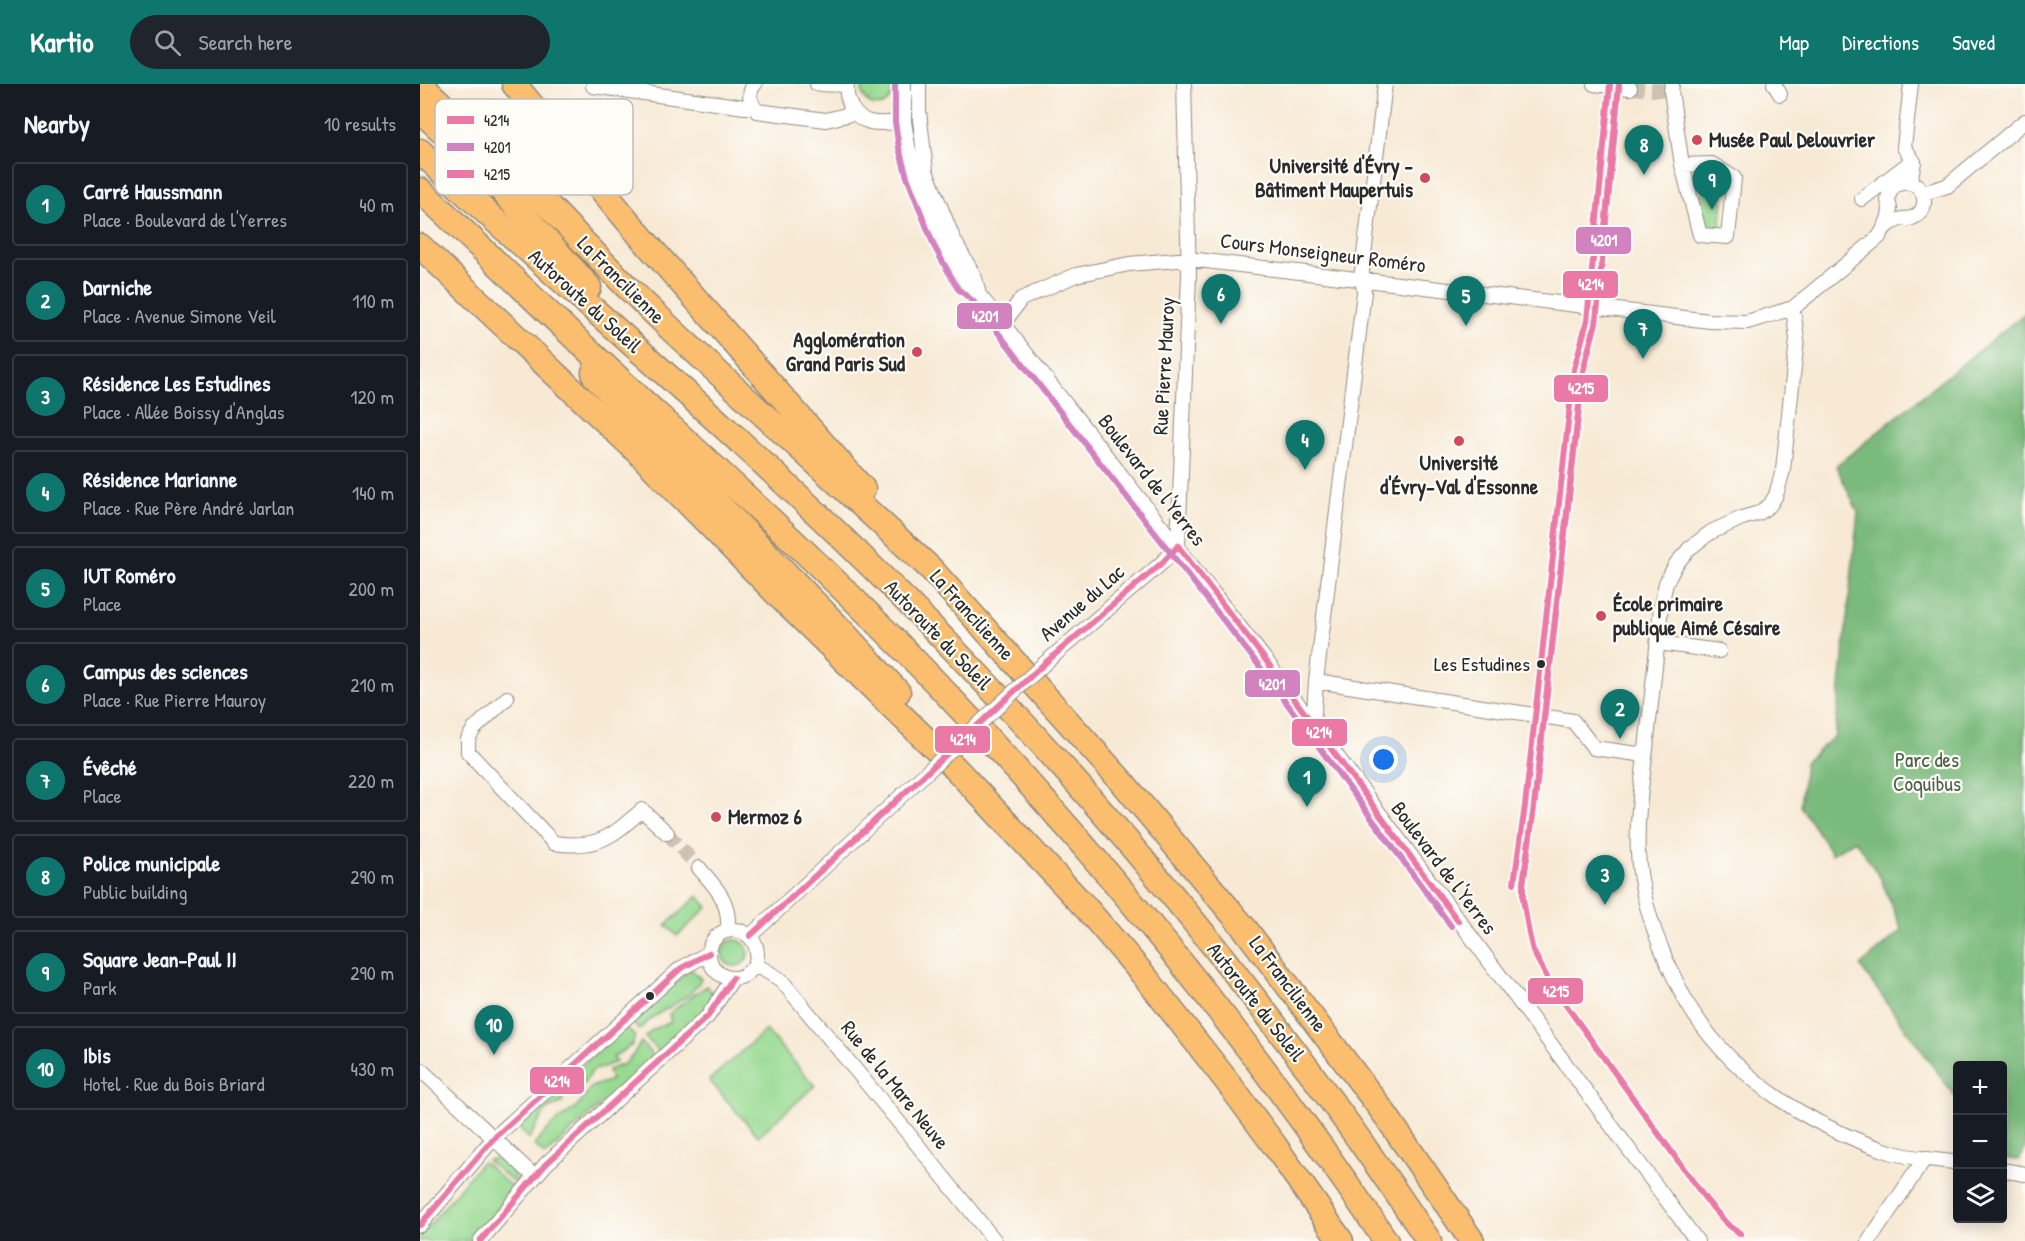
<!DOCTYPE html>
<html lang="en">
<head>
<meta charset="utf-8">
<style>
  body { margin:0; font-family:"Patrick Hand",sans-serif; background:#20242c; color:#f1f3f6 }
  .controls { position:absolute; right:18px; bottom:18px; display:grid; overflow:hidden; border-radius:6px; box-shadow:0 3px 15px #0003 }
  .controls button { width:54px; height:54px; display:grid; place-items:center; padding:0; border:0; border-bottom:2px solid #363941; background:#171b24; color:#f1f3f6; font:30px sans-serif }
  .you { position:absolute; left:964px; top:676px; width:21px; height:21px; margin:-15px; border:4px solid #fff; border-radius:50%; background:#1a73e8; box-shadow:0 0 0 9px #1a73e833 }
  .badge { display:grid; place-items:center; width:39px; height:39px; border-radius:50%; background:#0f766e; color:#fff; font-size:20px; font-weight:700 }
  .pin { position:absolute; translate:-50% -50px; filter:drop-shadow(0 2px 3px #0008) }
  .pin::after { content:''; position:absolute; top:32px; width:21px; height:18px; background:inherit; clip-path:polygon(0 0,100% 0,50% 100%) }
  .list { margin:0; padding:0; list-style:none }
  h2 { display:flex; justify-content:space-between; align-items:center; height:78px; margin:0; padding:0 24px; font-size:26px }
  h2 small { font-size:20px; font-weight:400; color:#9ea1a6 }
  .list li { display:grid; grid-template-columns:39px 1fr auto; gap:18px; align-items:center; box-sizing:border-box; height:84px; margin:0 12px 12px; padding:0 12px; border:2px solid #363941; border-radius:6px }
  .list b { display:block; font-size:22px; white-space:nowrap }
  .list p { margin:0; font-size:20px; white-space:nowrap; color:#9ea1a6 }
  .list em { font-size:20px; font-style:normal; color:#9ea1a6 }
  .icon { flex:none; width:33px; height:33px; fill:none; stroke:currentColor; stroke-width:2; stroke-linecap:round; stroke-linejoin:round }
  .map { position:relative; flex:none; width:1605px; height:1157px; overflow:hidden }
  header { display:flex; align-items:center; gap:36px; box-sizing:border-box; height:84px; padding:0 30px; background:#0f766e; color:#fff }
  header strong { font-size:28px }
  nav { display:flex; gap:33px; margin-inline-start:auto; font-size:21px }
  .search { width:420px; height:54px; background:#20242c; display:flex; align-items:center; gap:15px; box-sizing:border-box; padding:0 21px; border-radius:33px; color:#9ea1a6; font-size:22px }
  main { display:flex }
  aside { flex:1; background:#171b24 }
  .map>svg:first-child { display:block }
  .green { fill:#98da92; stroke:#62825e; stroke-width:1.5 }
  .forest { fill:#7aba7c; stroke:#527254; stroke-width:1.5 }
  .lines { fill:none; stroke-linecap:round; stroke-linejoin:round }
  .street-tunnel { stroke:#cec3b2; stroke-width:14; stroke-dasharray:14 7; stroke-linecap:butt }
  .street-casing { stroke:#918a80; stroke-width:16 }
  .highway-casing { stroke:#918a80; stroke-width:27 }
  .street { stroke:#fff; stroke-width:14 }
  .highway { stroke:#fabe6e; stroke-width:24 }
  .street-bridge-casing { stroke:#918a80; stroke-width:16; stroke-linecap:butt }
  .street-bridge { stroke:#fff; stroke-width:14 }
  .bus-1-casing { stroke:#fdfcf7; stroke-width:10 }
  .bus-2-casing { stroke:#fdfcf7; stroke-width:10 }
  .bus-3-casing { stroke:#fdfcf7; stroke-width:10 }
  .bus-1 { stroke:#ea79a6; stroke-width:6 }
  .bus-2 { stroke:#d282be; stroke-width:6 }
  .bus-3 { stroke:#ea79a6; stroke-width:6 }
  .poi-dot { fill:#d1495b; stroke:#fdfcf7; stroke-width:2 }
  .bus-dot { fill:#2b2b2b; stroke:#fdfcf7; stroke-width:2 }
  .labels { text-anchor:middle; stroke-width:4.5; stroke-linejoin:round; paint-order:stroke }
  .bus-label { font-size:20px; fill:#2b2b2b; stroke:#fdfcf7; text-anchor:end }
  .poi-label { font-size:21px; font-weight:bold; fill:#2b2b2b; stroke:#fdfcf7; text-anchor:start }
  .street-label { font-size:21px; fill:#2b2b2b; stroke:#fdfcf7 }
  .park-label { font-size:21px; fill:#4c604a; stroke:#fdfcf7 }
  .key { fill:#fdfcf7; stroke:#bebdba; stroke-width:1.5 }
  .key-label { font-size:16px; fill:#2b2b2b }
  .line-badge { stroke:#fdfcf7; stroke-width:2 }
  .badge-label { font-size:16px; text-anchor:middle; font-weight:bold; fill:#fff }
</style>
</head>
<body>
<header>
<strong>Kartio</strong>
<div class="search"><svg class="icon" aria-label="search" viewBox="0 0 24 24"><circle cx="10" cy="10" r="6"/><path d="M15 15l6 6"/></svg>Search here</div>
<nav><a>Map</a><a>Directions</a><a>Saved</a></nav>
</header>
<main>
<aside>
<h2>Nearby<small>10 results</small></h2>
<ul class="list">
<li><span class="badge">1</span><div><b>Carré Haussmann</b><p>Place · Boulevard de l'Yerres</p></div><em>40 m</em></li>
<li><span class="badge">2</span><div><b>Darniche</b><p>Place · Avenue Simone Veil</p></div><em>110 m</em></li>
<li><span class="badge">3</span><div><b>Résidence Les Estudines</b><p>Place · Allée Boissy d'Anglas</p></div><em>120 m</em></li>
<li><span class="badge">4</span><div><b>Résidence Marianne</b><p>Place · Rue Père André Jarlan</p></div><em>140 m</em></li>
<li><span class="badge">5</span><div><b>IUT Roméro</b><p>Place</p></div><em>200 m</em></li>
<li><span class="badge">6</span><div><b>Campus des sciences</b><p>Place · Rue Pierre Mauroy</p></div><em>210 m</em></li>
<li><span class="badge">7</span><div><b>Évêché</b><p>Place</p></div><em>220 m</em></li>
<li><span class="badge">8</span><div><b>Police municipale</b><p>Public building</p></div><em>290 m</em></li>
<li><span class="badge">9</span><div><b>Square Jean-Paul II</b><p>Park</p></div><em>290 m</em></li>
<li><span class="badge">10</span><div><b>Ibis</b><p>Hotel · Rue du Bois Briard</p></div><em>430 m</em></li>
</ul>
</aside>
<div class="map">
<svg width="1605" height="1157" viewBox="0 0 1605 1157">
  <rect width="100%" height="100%" fill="#fdfcf7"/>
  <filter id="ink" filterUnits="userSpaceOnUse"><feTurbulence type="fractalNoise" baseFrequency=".0167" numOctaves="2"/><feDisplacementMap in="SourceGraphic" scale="12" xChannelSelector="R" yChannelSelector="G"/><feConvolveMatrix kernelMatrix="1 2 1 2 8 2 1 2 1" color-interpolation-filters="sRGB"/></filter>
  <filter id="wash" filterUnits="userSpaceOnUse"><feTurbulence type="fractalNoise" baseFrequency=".008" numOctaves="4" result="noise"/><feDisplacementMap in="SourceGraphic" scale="24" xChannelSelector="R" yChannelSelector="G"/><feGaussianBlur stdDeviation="1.35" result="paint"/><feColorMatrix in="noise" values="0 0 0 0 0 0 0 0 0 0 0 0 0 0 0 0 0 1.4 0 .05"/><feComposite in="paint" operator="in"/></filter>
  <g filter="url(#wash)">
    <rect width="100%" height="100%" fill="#f7e9d4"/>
    <path class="green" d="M443,0H471C475,14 466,24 452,21C444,16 440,9 443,0Z
      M1283,102L1304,103L1300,151L1279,150Z
      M278,812L288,823L257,852L246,841Z
      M302 869a13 13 0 1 1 26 0a13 13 0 1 1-26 0Z
      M271,885L281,895C268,920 236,925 219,946L211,937Z
      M287,902L295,913L284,927L240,968L225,953L232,946L251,937L249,930L274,910Z
      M205,942L215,952L212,961L193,973L196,978L172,987L161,1004L141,1012L143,1018L126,1026L109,1055L97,1042Z
      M346,946L395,1002L338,1052L289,996Z
      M221,958L234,973L125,1071L114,1061L131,1042L160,1020L171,1003L191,996L188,986L204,980L213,971Z
      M72,1075C86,1076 97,1084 94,1099L67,1076Z
      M63,1078L93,1104V1107L52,1157H0V1152L59,1081Z"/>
    <path class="forest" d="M1605,229V1066L1599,1076L1583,1074L1582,982H1538L1537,1015L1440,882L1482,846L1460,793L1435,756L1412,770L1380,722L1385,678L1415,652L1438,428L1416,382Z"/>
  </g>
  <g filter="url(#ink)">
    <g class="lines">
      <path class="street-tunnel" d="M1210,4L1251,7
        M247,749L279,784"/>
      <g class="street-casing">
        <path id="street" d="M335,0C327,8 330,19 337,27L406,36L435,29
          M397,0L427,1
          M427,0C425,16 433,34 450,38C461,41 474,38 484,37
          M484,0V37L488,62L495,90L522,159L545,200L559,211L583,240L847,578L1277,1157
          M499,0V28L506,87L533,154L555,194L559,211
          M1174,0L1210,4
          M1252,0L1251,7L1262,81L1280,151L1308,153L1314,94L1292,80L1262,81
          M1354,0L1360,10
          M173,2L325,23H333
          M1490,98L1494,78L1484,63L1491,0
          M1503,109L1527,102L1605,37
          M1442,115L1493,76
          M1373,224L1377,255L1363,386L1356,411L1350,421L1339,429L1322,434L1291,448L1270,464L1256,480L1246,499L1241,521C1237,569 1231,617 1226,665C1222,699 1216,734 1218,769C1220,806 1232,844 1247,878C1255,895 1263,914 1274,930C1320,999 1393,1043 1470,1068C1491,1075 1516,1075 1538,1079
          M583,240L601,215L656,191L709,180L769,175L1290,237L1327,238L1373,224L1459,153C1464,145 1470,135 1470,125C1470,122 1468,119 1468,116C1469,99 1485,95 1498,102C1507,112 1507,128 1492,134C1483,137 1492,133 1483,135C1477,135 1470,140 1465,143
          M758,462L769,191L764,0
          M1238,559L1299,567
          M625,579L743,478L758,462
          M896,597L1153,637L1174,664L1225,671
          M87,614L54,645L48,655V668L134,759C177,765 190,754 222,726L247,749
          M893,642L896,597L944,208L942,187L965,0
          M279,784C297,805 310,816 308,847
          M289 870a24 24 0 1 1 48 0a24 24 0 1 1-48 0Z
          M330,852L507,688
          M334,883L343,885L361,896L487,1048L575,1157
          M0,985L115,1093
          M1582,1086L1605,1090
          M0,1141L73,1055L260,885L289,869
          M60,1157L126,1080L288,932L313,894
          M1449,1157L1505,1074"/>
      </g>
      <g class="highway-casing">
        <path id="highway" d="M0,0L115,108L207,203L255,249L511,485L704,700L826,846L964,1029L1052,1157
          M94,0L222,154L443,405
          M0,26L67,90L169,203
          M0,67C149,207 306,339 452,483C660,687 847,915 1009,1157
          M0,106C58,160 114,216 172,270C289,379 409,486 520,603C683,775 834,960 966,1157
          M0,162L220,370L367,520L535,684L666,824L727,895L806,996L855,1062L921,1157
          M174,288L175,293L424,549L478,608"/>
      </g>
      <use href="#street" class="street"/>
      <use href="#highway" class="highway"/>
      <g class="street-bridge-casing">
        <path id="street-bridge" d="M507,688L625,579"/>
      </g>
      <use href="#street-bridge" class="street-bridge"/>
      <g class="bus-1-casing">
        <path id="bus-1" d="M758,462L847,578L1038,837
          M1094,799L1105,722L1154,285L1167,237L1190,0
          M330,852L625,579L743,478L758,462
          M0,1141L73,1055L260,885L289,869
          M60,1157L126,1080L288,932L313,894"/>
      </g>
      <g class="bus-2-casing">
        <path id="bus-2" d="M475,0V38L479,64L487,93L514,162L538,205L553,217L576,246L840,583L1031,842
          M1103,800L1114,723L1163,287L1176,238L1199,1"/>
      </g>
      <g class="bus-3-casing">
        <path id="bus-3" d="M1199,1L1176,238L1163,287L1114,723L1103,800V815L1109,850L1113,867L1130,899L1287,1117L1307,1140L1321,1150"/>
      </g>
      <use href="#bus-1" class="bus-1"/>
      <use href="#bus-2" class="bus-2"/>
      <use href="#bus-3" class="bus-3"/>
    </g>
  </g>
  <g class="poi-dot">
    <circle cx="1277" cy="56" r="6"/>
    <circle cx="1005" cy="94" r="6"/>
    <circle cx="497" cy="268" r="6"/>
    <circle cx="1039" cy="357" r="6"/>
    <circle cx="1181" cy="532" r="6"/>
    <circle cx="296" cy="733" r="6"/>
  </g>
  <g class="bus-dot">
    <circle cx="1121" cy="580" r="5"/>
    <circle cx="230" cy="912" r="5"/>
  </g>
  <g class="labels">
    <g class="bus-label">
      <text x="1110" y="587">Les Estudines</text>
    </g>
    <g class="poi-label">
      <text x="1289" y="63">Musée Paul Delouvrier</text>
      <text x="993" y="89" text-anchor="end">Université d'Évry -<tspan x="993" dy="24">Bâtiment Maupertuis</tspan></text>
      <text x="485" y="263" text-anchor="end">Agglomération<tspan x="485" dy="24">Grand Paris Sud</tspan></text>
      <text x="1039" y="386" text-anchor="middle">Université<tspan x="1039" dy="24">d'Évry-Val d'Essonne</tspan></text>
      <text x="1193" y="527">École primaire<tspan x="1193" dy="24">publique Aimé Césaire</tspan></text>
      <text x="308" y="740">Mermoz 6</text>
    </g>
    <g class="street-label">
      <text transform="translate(903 169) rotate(7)" y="7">Cours Monseigneur Roméro</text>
      <text transform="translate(201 196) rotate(45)" y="7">La Francilienne</text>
      <text transform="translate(165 217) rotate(42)" y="7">Autoroute du Soleil</text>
      <text transform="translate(744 282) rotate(-87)" y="7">Rue Pierre Mauroy</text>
      <text transform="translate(732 396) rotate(52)" y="7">Boulevard de l'Yerres</text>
      <text transform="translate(662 519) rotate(-41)" y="7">Avenue du Lac</text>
      <text transform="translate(552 531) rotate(48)" y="7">La Francilienne</text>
      <text transform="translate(518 551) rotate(46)" y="7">Autoroute du Soleil</text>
      <text transform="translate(1024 784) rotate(53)" y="7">Boulevard de l'Yerres</text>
      <text transform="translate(868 900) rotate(53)" y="7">La Francilienne</text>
      <text transform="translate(836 918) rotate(52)" y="7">Autoroute du Soleil</text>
      <text transform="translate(475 1001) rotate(51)" y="7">Rue de la Mare Neuve</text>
    </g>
    <g class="park-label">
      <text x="1507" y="683">Parc des<tspan x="1507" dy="24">Coquibus</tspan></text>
    </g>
  </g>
  <rect x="15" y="15" width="198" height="96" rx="9" class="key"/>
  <rect x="27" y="32" width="27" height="8" fill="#ea79a6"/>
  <rect x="27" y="59" width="27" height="8" fill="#d282be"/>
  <rect x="27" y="86" width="27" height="8" fill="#ea79a6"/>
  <g class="key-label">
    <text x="64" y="42">4214</text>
    <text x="64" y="69">4201</text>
    <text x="64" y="96">4215</text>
  </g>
  <g class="line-badge">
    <rect x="1155" y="142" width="57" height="29" rx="6" fill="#d282be"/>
    <rect x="1142" y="186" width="57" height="29" rx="6" fill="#ea79a6"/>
    <rect x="536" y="218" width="57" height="28" rx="6" fill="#d282be"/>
    <rect x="1133" y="290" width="56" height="29" rx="6" fill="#ea79a6"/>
    <rect x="824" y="585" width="57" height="29" rx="6" fill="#d282be"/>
    <rect x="871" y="634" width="57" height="29" rx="6" fill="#ea79a6"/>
    <rect x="514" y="641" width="57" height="29" rx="6" fill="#ea79a6"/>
    <rect x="1107" y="893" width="57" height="28" rx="6" fill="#ea79a6"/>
    <rect x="109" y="982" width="56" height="29" rx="6" fill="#ea79a6"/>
  </g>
  <g class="badge-label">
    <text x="1184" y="162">4201</text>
    <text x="1171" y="206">4214</text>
    <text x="565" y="238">4201</text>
    <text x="1161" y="310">4215</text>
    <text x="852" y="606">4201</text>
    <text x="899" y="654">4214</text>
    <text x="543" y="661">4214</text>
    <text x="1136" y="913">4215</text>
    <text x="137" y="1003">4214</text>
  </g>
</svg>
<div class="controls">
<button>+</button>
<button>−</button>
<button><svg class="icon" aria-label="layers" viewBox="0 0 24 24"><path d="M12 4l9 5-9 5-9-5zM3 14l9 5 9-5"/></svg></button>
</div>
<div class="you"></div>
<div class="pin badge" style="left:887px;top:723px">1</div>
<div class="pin badge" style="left:1200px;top:655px">2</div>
<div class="pin badge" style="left:1185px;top:821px">3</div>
<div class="pin badge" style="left:885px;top:386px">4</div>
<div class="pin badge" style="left:1046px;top:242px">5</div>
<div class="pin badge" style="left:801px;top:240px">6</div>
<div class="pin badge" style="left:1223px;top:275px">7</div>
<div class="pin badge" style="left:1224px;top:91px">8</div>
<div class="pin badge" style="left:1292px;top:126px">9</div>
<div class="pin badge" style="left:74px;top:971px">10</div>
</div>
</main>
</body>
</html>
